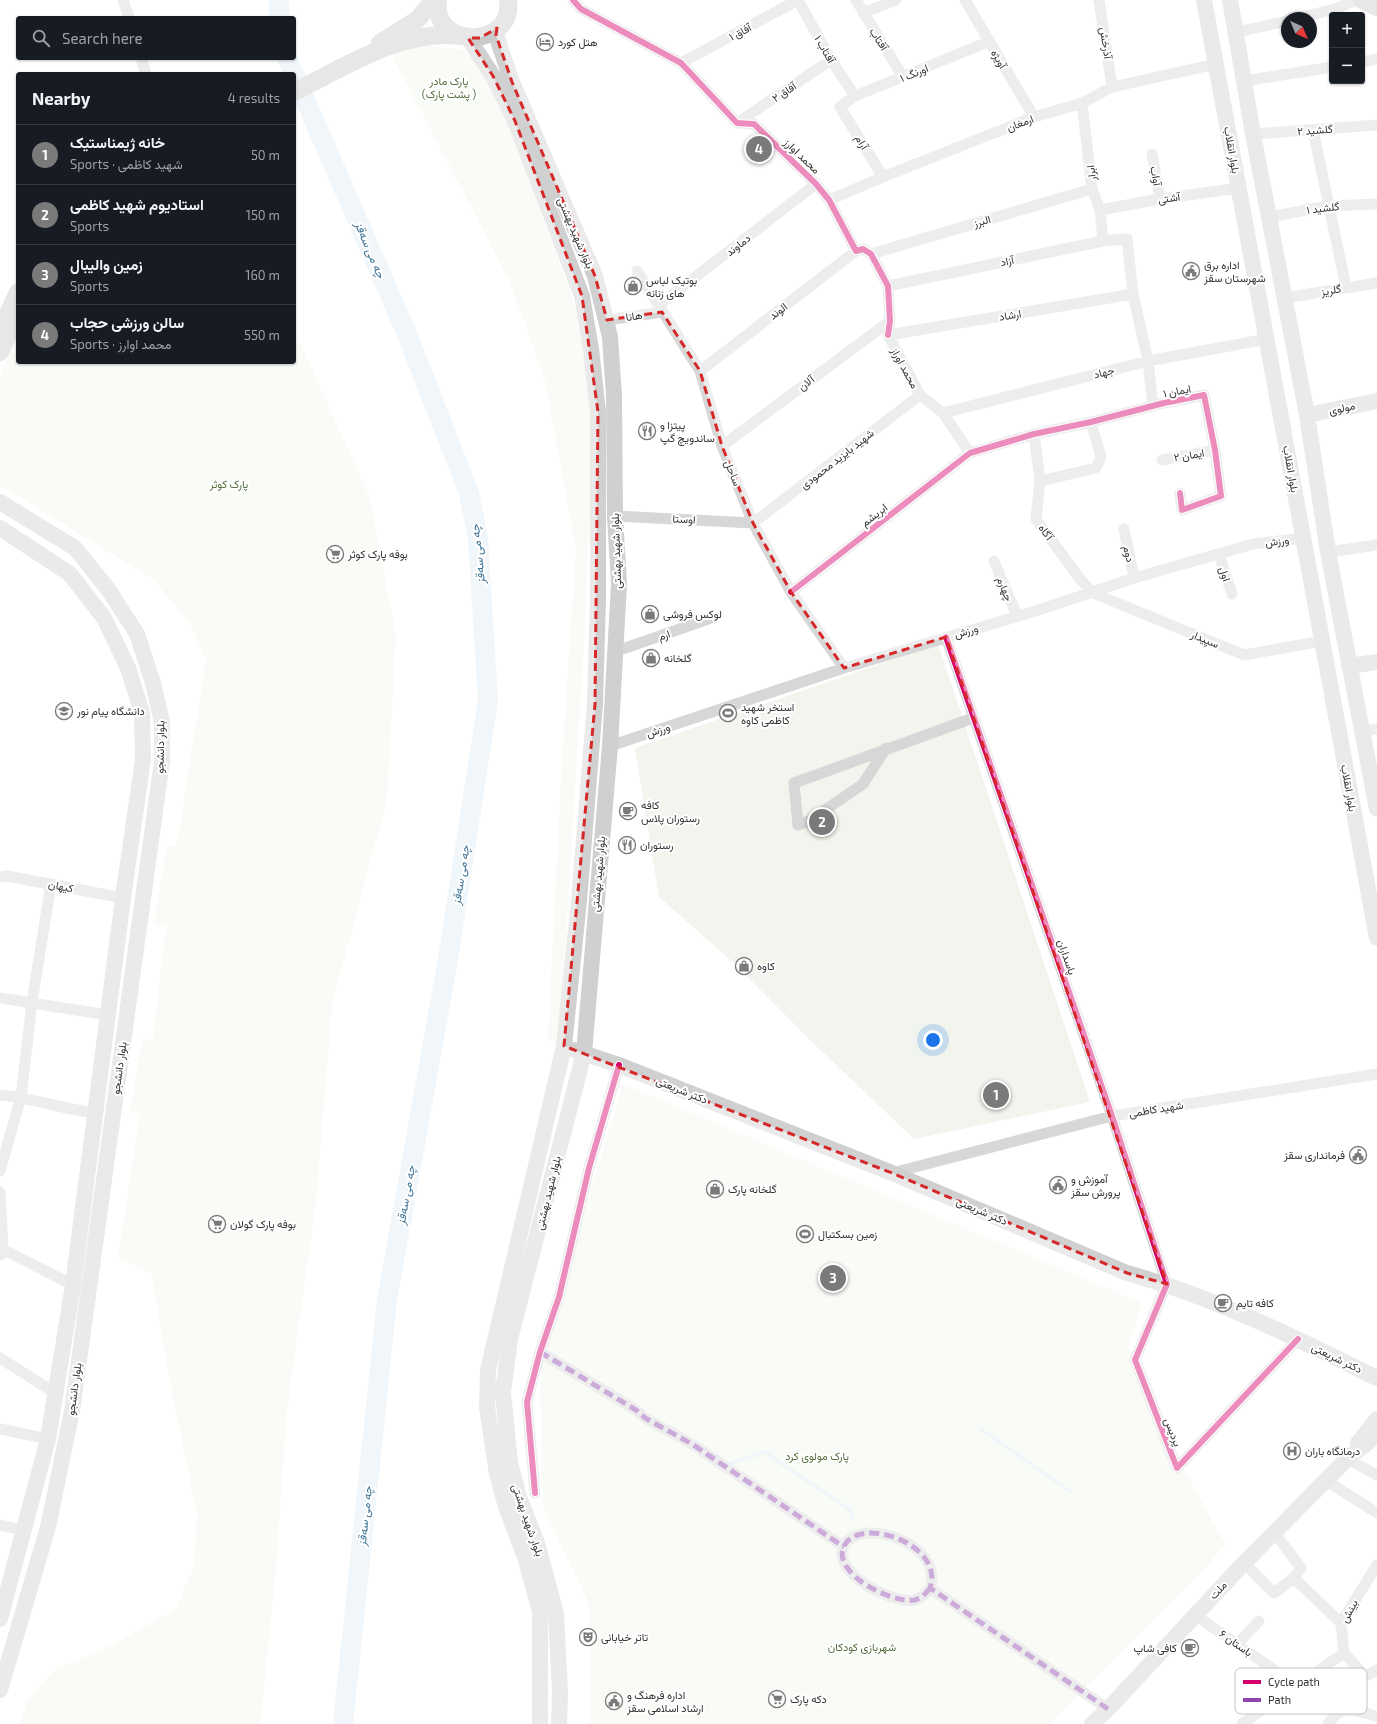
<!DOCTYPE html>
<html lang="en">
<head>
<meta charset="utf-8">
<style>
  body { margin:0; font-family:"Exo 2",Vazirmatn,sans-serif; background:#242831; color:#f1f3f6 }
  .controls { position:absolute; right:12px; top:12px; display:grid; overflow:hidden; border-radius:4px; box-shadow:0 1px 3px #0004 }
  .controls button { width:36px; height:36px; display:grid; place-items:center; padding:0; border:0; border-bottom:1px solid #363941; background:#171b24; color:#f1f3f6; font:20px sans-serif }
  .compass { position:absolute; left:1281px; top:12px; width:36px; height:36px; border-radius:50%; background:#171b24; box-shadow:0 1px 3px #0004; rotate:136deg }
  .you { position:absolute; left:933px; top:1040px; width:14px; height:14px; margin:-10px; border:3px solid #fff; border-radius:50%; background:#1a73e8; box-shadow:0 0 0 6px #1a73e833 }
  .badge { display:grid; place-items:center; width:26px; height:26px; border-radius:50%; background:#7a7a7a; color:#fff; font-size:13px; font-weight:700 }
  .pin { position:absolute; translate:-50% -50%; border:2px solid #fff; box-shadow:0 1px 4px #0006 }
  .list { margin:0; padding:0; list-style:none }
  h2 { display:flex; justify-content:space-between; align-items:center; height:52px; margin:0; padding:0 16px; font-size:17px }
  h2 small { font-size:13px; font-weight:400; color:#9ea1a6 }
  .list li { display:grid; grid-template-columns:26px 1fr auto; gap:12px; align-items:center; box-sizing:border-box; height:60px; padding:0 16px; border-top:1px solid #363941 }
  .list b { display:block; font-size:15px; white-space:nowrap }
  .list p { margin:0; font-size:13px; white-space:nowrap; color:#9ea1a6 }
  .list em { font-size:13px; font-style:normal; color:#9ea1a6 }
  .icon { flex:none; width:22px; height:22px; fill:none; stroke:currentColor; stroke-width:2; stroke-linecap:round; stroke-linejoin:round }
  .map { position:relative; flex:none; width:1377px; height:1724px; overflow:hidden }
  .search { position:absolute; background:#171b24; box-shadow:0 1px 3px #0004; left:16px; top:16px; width:280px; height:44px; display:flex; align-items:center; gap:10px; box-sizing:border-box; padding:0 14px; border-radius:4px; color:#9ea1a6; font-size:15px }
  .panel { position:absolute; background:#171b24; box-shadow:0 1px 3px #0004; left:16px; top:72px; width:280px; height:292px; border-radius:4px }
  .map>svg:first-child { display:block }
  .green { fill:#f1f5ed }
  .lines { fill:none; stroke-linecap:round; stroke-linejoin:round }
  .stream { stroke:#ddebf3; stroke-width:3.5 }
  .river { stroke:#ddebf3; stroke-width:20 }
  .street { stroke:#d7d7d7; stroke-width:11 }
  .secondary { stroke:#d0d0d0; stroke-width:16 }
  .primary { stroke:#cacaca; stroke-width:18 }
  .quiet { stroke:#8e44ad; stroke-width:5; stroke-dasharray:10 5; stroke-linecap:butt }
  .cycleway-casing { stroke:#fff; stroke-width:8 }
  .cycleway { stroke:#d6006c; stroke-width:6 }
  .marked { fill:none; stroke:#d62828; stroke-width:3; stroke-dasharray:8 5; stroke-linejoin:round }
  .labels { text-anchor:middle; stroke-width:4; stroke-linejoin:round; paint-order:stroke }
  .street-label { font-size:11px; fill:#333; stroke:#fff }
  .poi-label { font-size:11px; fill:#333; stroke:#fff; text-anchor:start }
  .park-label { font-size:11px; fill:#56703f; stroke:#fff }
  .water-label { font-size:12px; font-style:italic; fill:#3f7597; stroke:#fff }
  .key { fill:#fff; stroke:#c2c2c2; stroke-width:1 }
  .key-label { font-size:11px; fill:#333 }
</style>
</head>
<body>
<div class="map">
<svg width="1377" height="1724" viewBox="0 0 1377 1724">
  <rect width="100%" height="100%" fill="#fff"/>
  <path class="green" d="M424,44L463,50L477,62L512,132L533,190L571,294L586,359L592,451L585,627L559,1045L548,1039L562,761L576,549L545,380L510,282L392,55Z
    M294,330L370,498L396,636L387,799L332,1004L316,1202L287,1409L275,1580L260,1724H20L28,1700L54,1670L105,1649L176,1609L194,1566L197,1515L173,1397L151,1273L118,1258L140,1114L130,1112L142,1039L153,1040L166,926L154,924L167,846L177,845L206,660L191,625L153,579L0,485V376L18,336V362H294Z
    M938,644L1090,1102L914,1139L809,1039L736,965L659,897L635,748Z
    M623,1084L1142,1303L1128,1347L1161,1427L1225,1544L1204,1570L1048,1724H590L589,1604L542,1504L540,1352L559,1297Z"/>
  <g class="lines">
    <path class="stream" d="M981,1429L1071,1492
      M726,1465L765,1452L847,1508L853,1515V1518"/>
    <path class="river" d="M279,0V18
      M287,58L407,334L469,493L478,539L488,700L448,959L387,1300L343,1724"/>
    <path class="street" d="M123,0L129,18
      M573,0L581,9L681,63L737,123L754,124L816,184L829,200L856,251L863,249L871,254L888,286L890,321L888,335
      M798,0L831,60L855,96
      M856,0L903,77
      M965,0L1034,117
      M1099,0L1112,87
      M863,13L896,0
      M1298,18L1335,9L1357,0
      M1237,32L1287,21
      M141,58L146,74
      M1362,62L1377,59
      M681,63L798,0
      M1244,81L1332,67
      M1082,103L1092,189L1100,210L1103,241
      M737,123L831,60
      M1313,130L1346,287
      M1253,134L1377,125
      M1152,154L1160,199
      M883,177L840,107L855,96L988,42
      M829,200L883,177L1034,117L1082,103L1112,87L1216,64
      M1100,210L1160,199L1239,188
      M1269,217L1328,206L1377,204
      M871,254L1092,189
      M637,271L700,371L722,446L753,523L791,592L844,668
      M888,286L1103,241L1127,239L1133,294L1148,361L1153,406
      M1284,298L1377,283
      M659,305L816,184
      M607,320L662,312
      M888,335L1133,294
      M888,335L920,395L943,413L970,453
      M700,371L856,251
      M943,413L1148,361L1267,339
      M1034,434L1040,481L1036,519L1080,579L1093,593L1244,655L1322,641
      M722,446L890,321
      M1162,460L1215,450
      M1040,481L1096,468L1101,457L1091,422
      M615,516L753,523L920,395
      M1124,529L1134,578
      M1328,552L1377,545
      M1219,555L1232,594
      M994,561L1017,616
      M791,592L970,453L1034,434L1091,422L1164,403L1204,395L1215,450L1221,496L1182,510L1180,493
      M946,637L1112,1116L1167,1284L1135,1360L1177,1468L1298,1339
      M614,652L714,617
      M1362,732L1377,729
      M610,746L844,668L1042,609L1134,578L1253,544L1303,538
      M886,748L863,784L809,821L798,825L794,783L973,718
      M0,877L7,876L123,898
      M0,998L108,1015
      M0,1095C33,1098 63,1109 96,1113
      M0,1171L21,1097L32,1002L51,884
      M892,1173L1112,1116L1377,1074
      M0,1192L3,1250L1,1255
      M0,1248L73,1285
      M540,1352L636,1410L645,1418L692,1444L844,1547
      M0,1358L55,1393
      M0,1429L48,1439
      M1347,1459L1377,1475
      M1325,1480L1377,1513
      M535,1493L527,1402L540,1352L559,1297L589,1168L619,1065
      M0,1525L23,1530
      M1244,1563L1274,1593L1294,1578L1301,1568L1274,1532
      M1294,1578L1341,1623
      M930,1588C926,1593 922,1598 915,1600C893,1604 831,1574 844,1546C860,1515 945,1544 930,1588L1108,1709
      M1195,1615L1296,1685
      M1237,1644L1259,1621
      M1344,1653L1365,1676L1377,1670
      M1242,1724L1344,1653L1341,1623L1377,1565
      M1328,1724C1332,1719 1335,1713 1342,1711C1352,1709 1368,1713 1377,1717"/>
    <path class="secondary" d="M1204,0L1377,938
      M1230,0L1253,134L1307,415L1328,552L1377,809
      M497,28L496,35L512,82L595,276L610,337L614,396L615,516L619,584L610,746L584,1053L510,1339L503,1392L510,1463L519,1497L537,1543L556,1613L560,1694L559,1724
      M468,38L493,76L515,121L582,296L591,349L598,412V598L595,704L579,901L564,1046L488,1370L487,1407L497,1474L506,1507L525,1557L540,1612V1724
      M1307,415L1377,401
      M0,502L75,548L108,589L137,634L153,683L162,722V761L72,1411L48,1527L0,1690
      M0,528L70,574L104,618L128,668L142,713L143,759L123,898L73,1285L48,1439L0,1619
      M1349,666L1377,662
      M574,1050L619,1065L892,1173L1127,1273C1214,1297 1296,1338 1377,1378
      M1358,1443L1377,1419
      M1092,1724L1108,1709L1244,1563L1347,1459L1377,1435"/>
    <path class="primary" d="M438,0C431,50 515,49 508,0
      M1362,0L1377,7
      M380,43L418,19L434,0
      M294,92C343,68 404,28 460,36
      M0,331L18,292
      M0,352L14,322"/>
    <path class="quiet" d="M540,1352L636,1410L645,1418L692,1444L844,1547
      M930,1588C926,1593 922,1598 915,1600C893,1604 831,1574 844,1546C860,1515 945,1544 930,1588L1108,1709"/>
    <g class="cycleway-casing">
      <path id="cycleway" d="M573,0L581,9L681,63L737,123L754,124L816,184L829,200L856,251L863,249L871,254L888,286L890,321L888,335
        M791,592L970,453L1034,434L1091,422L1164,403L1204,395L1215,450L1221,496L1182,510L1180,493
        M946,637L1112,1116L1167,1284L1135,1360L1177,1468L1298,1339
        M535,1493L527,1402L540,1352L559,1297L589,1168L619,1065"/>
    </g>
    <use href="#cycleway" class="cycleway"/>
  </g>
  <path d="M0 0H1377V1724H0ZM497,28L496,35L512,82L595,276L607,320L662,312L700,371L722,446L753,523L791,592L844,668L946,637L1167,1284L1127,1273L892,1173L564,1046L595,704L598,412L582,296L515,121L493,76L468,38H480Z" fill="#fff" fill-opacity=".55" fill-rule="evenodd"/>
  <path class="marked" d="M497,28L496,35L512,82L595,276L607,320L662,312L700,371L722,446L753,523L791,592L844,668L946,637L1167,1284L1127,1273L892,1173L564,1046L595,704L598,412L582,296L515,121L493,76L468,38H480Z"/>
  <defs>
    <g id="hotel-ring" transform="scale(0.9)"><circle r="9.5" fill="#fff" stroke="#7a7a7a" stroke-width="1.5"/><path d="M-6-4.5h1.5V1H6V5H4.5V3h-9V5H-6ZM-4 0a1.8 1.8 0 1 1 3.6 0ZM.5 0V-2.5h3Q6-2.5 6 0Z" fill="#7a7a7a"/></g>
    <g id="civic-ring" transform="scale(0.9)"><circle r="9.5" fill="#fff" stroke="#7a7a7a" stroke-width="1.5"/><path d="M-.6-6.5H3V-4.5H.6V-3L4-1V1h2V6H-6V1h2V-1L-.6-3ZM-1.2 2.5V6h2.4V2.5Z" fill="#7a7a7a"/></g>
    <g id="shop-ring" transform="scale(0.9)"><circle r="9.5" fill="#fff" stroke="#7a7a7a" stroke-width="1.5"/><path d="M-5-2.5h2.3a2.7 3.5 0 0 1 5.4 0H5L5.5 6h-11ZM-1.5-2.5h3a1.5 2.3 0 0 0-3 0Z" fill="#7a7a7a"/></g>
    <g id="restaurant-ring" transform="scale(0.9)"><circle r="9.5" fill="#fff" stroke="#7a7a7a" stroke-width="1.5"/><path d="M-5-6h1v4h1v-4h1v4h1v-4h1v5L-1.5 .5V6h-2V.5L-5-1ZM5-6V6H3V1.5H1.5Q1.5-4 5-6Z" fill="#7a7a7a"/></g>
    <g id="supermarket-ring" transform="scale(0.9)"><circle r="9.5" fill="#fff" stroke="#7a7a7a" stroke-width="1.5"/><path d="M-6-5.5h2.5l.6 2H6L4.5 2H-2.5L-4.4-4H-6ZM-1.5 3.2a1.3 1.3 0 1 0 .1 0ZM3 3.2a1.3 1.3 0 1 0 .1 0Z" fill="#7a7a7a"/></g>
    <g id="university-ring" transform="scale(0.9)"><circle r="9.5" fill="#fff" stroke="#7a7a7a" stroke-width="1.5"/><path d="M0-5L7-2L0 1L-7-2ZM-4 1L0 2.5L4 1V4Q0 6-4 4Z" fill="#7a7a7a"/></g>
    <g id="stadium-ring" transform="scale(0.9)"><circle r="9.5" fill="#fff" stroke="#7a7a7a" stroke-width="1.5"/><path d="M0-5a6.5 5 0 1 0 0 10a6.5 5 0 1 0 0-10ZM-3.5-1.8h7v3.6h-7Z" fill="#7a7a7a"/></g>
    <g id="cafe-ring" transform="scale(0.9)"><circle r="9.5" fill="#fff" stroke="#7a7a7a" stroke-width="1.5"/><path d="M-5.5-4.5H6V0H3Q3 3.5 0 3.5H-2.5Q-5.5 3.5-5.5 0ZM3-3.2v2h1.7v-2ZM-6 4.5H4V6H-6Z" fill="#7a7a7a"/></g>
    <g id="hospital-ring" transform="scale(0.9)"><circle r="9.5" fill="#fff" stroke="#7a7a7a" stroke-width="1.5"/><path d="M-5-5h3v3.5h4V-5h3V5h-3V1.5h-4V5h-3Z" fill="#7a7a7a"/></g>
    <g id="theatre-ring" transform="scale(0.9)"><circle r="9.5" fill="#fff" stroke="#7a7a7a" stroke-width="1.5"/><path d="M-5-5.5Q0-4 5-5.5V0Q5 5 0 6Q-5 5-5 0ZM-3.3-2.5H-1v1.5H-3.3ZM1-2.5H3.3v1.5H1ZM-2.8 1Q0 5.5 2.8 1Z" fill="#7a7a7a"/></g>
  </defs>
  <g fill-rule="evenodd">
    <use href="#hotel-ring" x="545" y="42"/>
    <use href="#civic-ring" x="1191" y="271"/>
    <use href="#shop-ring" x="633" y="286"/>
    <use href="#restaurant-ring" x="647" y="431"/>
    <use href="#supermarket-ring" x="335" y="554"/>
    <use href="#shop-ring" x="650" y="614"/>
    <use href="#shop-ring" x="651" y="658"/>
    <use href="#university-ring" x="64" y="711"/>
    <use href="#stadium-ring" x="728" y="713"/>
    <use href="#cafe-ring" x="628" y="811"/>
    <use href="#restaurant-ring" x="627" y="845"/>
    <use href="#shop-ring" x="744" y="966"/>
    <use href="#civic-ring" x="1358" y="1155"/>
    <use href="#civic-ring" x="1058" y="1185"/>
    <use href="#shop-ring" x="715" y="1189"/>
    <use href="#supermarket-ring" x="217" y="1224"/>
    <use href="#stadium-ring" x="805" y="1234"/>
    <use href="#cafe-ring" x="1223" y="1303"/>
    <use href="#hospital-ring" x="1292" y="1451"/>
    <use href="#theatre-ring" x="588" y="1637"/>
    <use href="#cafe-ring" x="1190" y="1648"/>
    <use href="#supermarket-ring" x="777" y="1699"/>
    <use href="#civic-ring" x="614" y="1701"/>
  </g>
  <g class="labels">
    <g class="street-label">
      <text transform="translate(740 32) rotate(-28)" y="4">آفاق ۱</text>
      <text transform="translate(879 39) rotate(57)" y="4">آفتاب</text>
      <text transform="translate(1106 43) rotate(82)" y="4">آذرخش</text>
      <text transform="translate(825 49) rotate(60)" y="4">آفتاب ۱</text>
      <text transform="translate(999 59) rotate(59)" y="4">آویژه</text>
      <text transform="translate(914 73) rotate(-22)" y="4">اورنگ ۱</text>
      <text transform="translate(784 92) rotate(-33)" y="4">آفاق ۲</text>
      <text transform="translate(1020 123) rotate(-21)" y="4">ارمغان</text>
      <text transform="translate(1315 130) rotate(-4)" y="4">گلشید ۲</text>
      <text transform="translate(862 142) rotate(59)" y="4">آرام</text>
      <text transform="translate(1232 150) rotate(80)" y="4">بلوار انقلاب</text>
      <text transform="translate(802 156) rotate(44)" y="4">محمد اوارز</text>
      <text transform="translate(1091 173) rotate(-97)" y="4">ابرار</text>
      <text transform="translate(1156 176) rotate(80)" y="4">آواب</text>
      <text transform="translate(1169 198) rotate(-8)" y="4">آشتی</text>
      <text transform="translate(1323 208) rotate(-7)" y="4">گلشید ۱</text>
      <text transform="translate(982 221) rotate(-16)" y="4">البرز</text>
      <text transform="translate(576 233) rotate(67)" y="4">بلوار شهید بهشتی</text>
      <text transform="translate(738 245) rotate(-38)" y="4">دماوند</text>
      <text transform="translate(1007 261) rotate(-12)" y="4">آزاد</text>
      <text transform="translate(1331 290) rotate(-10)" y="4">گلریز</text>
      <text transform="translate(778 311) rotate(-38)" y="4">الوند</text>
      <text transform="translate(1010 315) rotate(-10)" y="4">ارشاد</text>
      <text transform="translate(634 316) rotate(-8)" y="4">هانا</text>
      <text transform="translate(905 368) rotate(61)" y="4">محمد اوراز</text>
      <text transform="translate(1104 372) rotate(-14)" y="4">جهاد</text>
      <text transform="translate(806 383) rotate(-37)" y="4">آلان</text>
      <text transform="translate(1177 391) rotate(-11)" y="4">ایمان ۱</text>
      <text transform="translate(1342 408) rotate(-12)" y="4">مولوی</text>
      <text transform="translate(1189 455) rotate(-10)" y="4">ایمان ۲</text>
      <text transform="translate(837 459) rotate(-38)" y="4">شهید بایزید محمودی</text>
      <text transform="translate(1291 469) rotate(80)" y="4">بلوار انقلاب</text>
      <text transform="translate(733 473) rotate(68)" y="4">ساحل</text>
      <text transform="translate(874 515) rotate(-38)" y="4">ابریشم</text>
      <text transform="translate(684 519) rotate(3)" y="4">اوستا</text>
      <text transform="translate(1046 532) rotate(54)" y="4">آگاه</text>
      <text transform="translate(1277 541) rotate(-7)" y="4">ورزش</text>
      <text transform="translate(616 551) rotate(-92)" y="4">بلوار شهید بهشتی</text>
      <text transform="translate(1129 554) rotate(78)" y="4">دوم</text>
      <text transform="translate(1225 574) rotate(72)" y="4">اول</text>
      <text transform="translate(1005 589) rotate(68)" y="4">چهارم</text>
      <text transform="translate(966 631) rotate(-16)" y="4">ورزش</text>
      <text transform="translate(664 635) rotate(-19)" y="4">ارم</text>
      <text transform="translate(1205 639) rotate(22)" y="4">سپیدار</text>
      <text transform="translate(658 730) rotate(-18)" y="4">ورزش</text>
      <text transform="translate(160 747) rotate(-89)" y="4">بلوار دانشجو</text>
      <text transform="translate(1349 788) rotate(80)" y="4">بلوار انقلاب</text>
      <text transform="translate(598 874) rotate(-85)" y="4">بلوار شهید بهشتی</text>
      <text transform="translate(61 886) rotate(11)" y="4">کیهان</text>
      <text transform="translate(1067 957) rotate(71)" y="4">پاسداران</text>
      <text transform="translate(119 1068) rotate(-82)" y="4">بلوار دانشجو</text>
      <text transform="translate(682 1090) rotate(22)" y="4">دکتر شریعتی</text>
      <text transform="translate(1156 1109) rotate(-9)" y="4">شهید کاظمی</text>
      <text transform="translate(548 1193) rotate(-76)" y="4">بلوار شهید بهشتی</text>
      <text transform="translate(982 1211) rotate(23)" y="4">دکتر شریعتی</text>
      <text transform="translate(1337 1358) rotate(26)" y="4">دکتر شریعتی</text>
      <text transform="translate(74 1389) rotate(-82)" y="4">بلوار دانشجو</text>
      <text transform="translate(1173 1432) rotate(69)" y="4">پردیس</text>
      <text transform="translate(528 1520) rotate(71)" y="4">بلوار شهید بهشتی</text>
      <text transform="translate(1218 1590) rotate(-47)" y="4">ملت</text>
      <text transform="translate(1349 1611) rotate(-62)" y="4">بینش</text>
      <text transform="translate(1236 1643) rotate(35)" y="4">باستان ۶</text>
    </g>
    <g class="poi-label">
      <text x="558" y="46">هتل کورد</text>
      <text x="1204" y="269">اداره برق<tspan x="1204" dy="13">شهرستان سقز</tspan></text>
      <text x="646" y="284">بوتیک لباس<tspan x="646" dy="13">های زنانه</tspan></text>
      <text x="660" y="429">پیتزا و<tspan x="660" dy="13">ساندویچ گپ</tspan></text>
      <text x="348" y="558">بوفه پارک کوثر</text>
      <text x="663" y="618">لوکس فروشی</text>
      <text x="664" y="662">گلخانه</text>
      <text x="741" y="711">استخر شهید<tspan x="741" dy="13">کاظمی کاوه</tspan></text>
      <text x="77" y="715">دانشگاه پیام نور</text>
      <text x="641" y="809">کافه<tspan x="641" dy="13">رستوران پلاس</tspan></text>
      <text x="640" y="849">رستوران</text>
      <text x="757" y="970">کاوه</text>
      <text x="1345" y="1159" text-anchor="end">فرمانداری سقز</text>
      <text x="1071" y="1183">آموزش و<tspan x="1071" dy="13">پرورش سقز</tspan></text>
      <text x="728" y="1193">گلخانه پارک</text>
      <text x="230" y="1228">بوفه پارک گولان</text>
      <text x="818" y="1238">زمین بسکتبال</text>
      <text x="1236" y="1307">کافه تایم</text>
      <text x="1305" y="1455">درمانگاه باران</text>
      <text x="601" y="1641">تاتر خیابانی</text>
      <text x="1177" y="1652" text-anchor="end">کافی شاپ</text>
      <text x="627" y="1699">اداره فرهنگ و<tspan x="627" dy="13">ارشاد اسلامی سقز</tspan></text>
      <text x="790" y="1703">دکه پارک</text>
    </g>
    <g class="park-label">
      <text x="449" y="85">پارک مادر<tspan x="449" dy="13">(پشت پارک )</tspan></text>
      <text x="229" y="488">پارک کوثر</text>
      <text x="817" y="1460">پارک مولوی کرد</text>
      <text x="862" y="1651">شهربازی کودکان</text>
    </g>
    <g class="water-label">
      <text transform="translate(370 250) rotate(67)" y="4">چە می سەقز</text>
      <text transform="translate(478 554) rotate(-96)" y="4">چە می سەقز</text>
      <text transform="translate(461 875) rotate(-81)" y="4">چە می سەقز</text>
      <text transform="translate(406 1195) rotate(-80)" y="4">چە می سەقز</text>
      <text transform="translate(365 1516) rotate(-84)" y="4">چە می سەقز</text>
    </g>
  </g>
  <rect x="1235" y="1668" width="132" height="46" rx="6" class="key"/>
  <rect x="1243" y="1680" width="18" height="4" fill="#d6006c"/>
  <rect x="1243" y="1698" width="18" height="4" fill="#8e44ad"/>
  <g class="key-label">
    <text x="1268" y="1686">Cycle path</text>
    <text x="1268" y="1704">Path</text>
  </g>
</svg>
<div class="controls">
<button>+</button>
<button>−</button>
</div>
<svg class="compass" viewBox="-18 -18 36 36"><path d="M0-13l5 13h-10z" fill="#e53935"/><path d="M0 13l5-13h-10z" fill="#9ea1a6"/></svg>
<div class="you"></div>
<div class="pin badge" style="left:996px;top:1095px">1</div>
<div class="pin badge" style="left:822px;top:822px">2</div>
<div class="pin badge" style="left:833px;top:1278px">3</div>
<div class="pin badge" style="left:759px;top:149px">4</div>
<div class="search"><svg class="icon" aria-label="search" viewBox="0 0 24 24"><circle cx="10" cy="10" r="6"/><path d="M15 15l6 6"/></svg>Search here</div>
<section class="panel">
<h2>Nearby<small>4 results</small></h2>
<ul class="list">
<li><span class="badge">1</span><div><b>خانه ژیمناستیک</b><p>Sports · شهید کاظمی</p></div><em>50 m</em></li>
<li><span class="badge">2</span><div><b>استادیوم شهید کاظمی</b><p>Sports</p></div><em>150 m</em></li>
<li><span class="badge">3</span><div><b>زمین والیبال</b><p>Sports</p></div><em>160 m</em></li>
<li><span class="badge">4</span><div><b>سالن ورزشی حجاب</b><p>Sports · محمد اوارز</p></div><em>550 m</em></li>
</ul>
</section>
</div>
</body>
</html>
